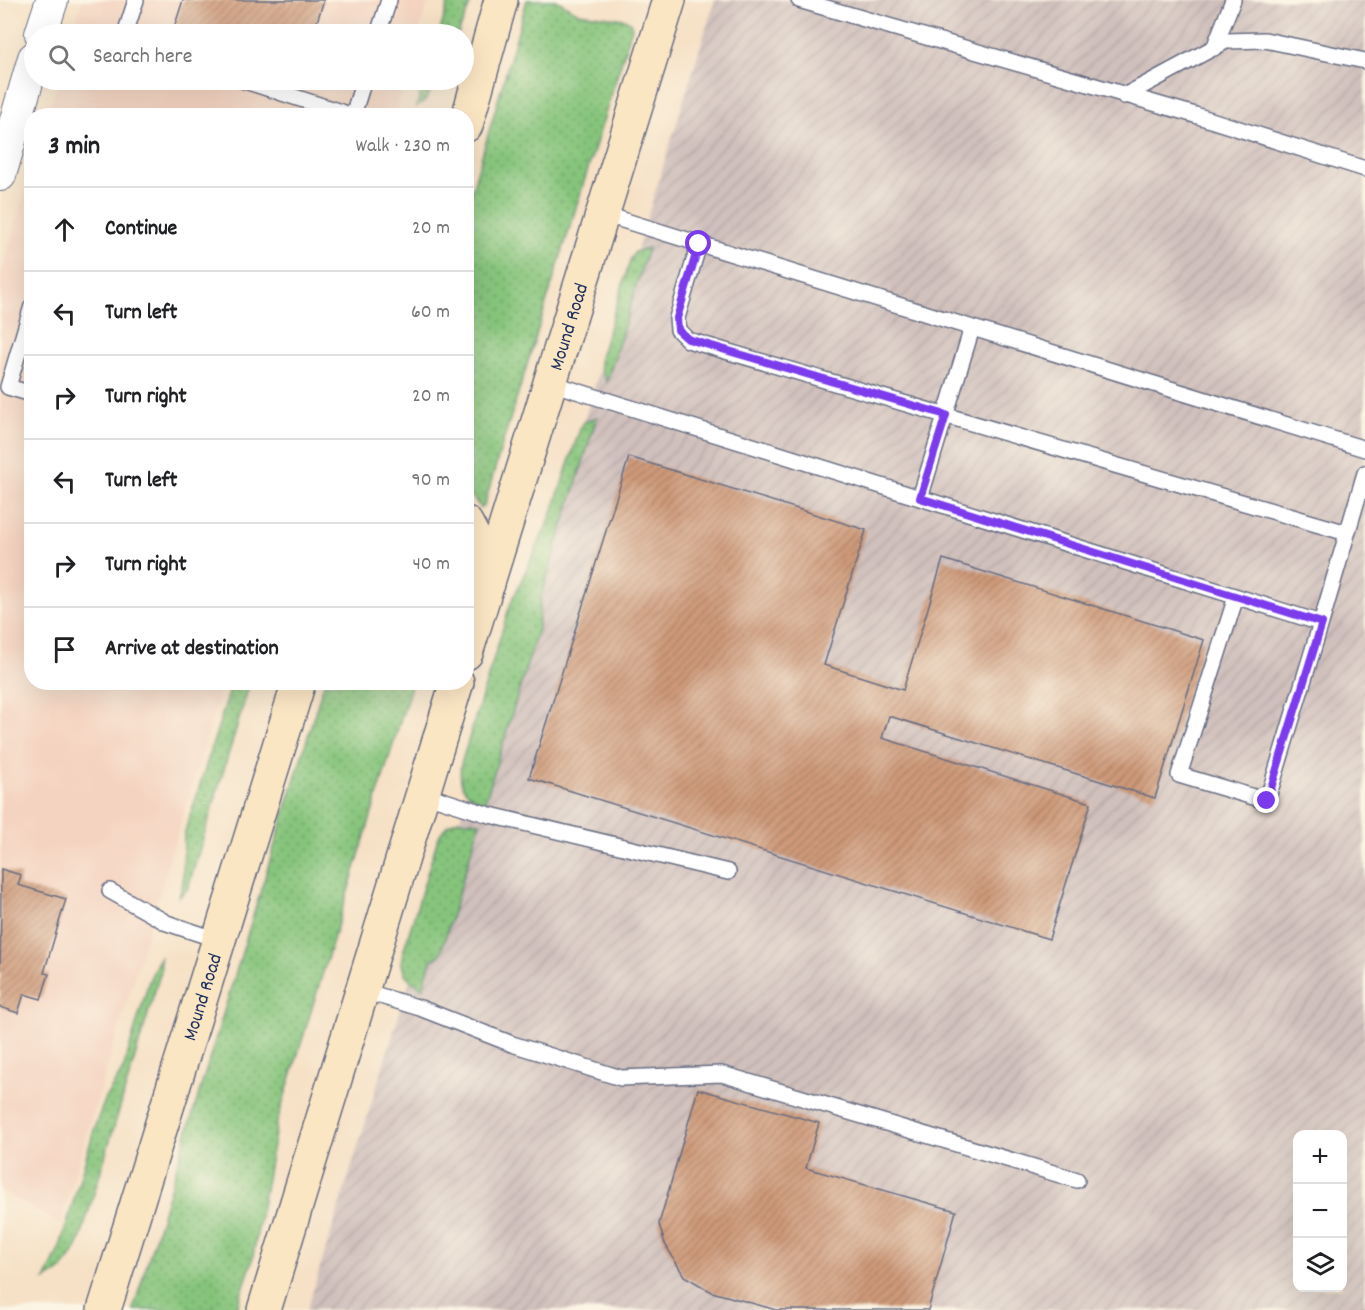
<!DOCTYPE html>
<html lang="en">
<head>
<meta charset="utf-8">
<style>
  body { margin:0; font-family:Dekko,sans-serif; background:#f6f6f6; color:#202124 }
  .controls { position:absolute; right:18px; bottom:18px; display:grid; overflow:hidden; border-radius:12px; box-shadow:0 6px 24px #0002 }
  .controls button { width:54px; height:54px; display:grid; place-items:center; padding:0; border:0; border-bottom:2px solid #e0e0e0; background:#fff; color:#202124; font:30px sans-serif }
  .stop { position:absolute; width:18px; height:18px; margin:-14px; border:4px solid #7c3aed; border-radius:50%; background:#fff }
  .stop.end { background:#7c3aed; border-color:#fff; box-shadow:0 2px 6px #0008 }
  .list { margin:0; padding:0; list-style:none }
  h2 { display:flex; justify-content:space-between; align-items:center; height:78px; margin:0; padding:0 24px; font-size:26px }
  h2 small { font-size:20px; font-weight:400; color:#757577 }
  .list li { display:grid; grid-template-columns:39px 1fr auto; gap:18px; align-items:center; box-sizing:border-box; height:84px; padding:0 24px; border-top:2px solid #e0e0e0 }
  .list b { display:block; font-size:22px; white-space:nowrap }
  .list em { font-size:20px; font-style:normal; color:#757577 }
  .icon { flex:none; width:33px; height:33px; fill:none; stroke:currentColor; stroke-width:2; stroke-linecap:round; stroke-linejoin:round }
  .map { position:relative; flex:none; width:1365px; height:1310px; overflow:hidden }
  .search { position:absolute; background:#fff; box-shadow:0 6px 24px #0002; left:24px; top:24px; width:450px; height:66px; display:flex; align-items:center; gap:15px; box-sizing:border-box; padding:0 21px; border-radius:33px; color:#757577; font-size:22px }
  .panel { position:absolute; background:#fff; box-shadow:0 6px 24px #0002; left:24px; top:108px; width:450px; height:582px; border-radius:24px }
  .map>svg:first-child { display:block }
  .built { fill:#f4d3c0 }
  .industrial { fill:url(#industrial-furrows); fill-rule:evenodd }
  .grass { fill:url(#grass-dots); stroke:#507a6c; stroke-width:1.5 }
  .building { fill:url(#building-hatch) }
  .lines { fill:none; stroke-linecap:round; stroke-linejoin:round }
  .service-casing { stroke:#686d82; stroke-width:18 }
  .minor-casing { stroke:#686d82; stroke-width:34 }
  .secondary-casing { stroke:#686d82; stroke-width:36 }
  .service { stroke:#fff; stroke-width:15 }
  .minor { stroke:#fff; stroke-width:32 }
  .secondary { stroke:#fbe6c4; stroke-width:33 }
  .route { stroke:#7c3aed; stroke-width:8 }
  .labels { text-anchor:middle; stroke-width:6; stroke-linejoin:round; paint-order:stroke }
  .street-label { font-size:20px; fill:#1b2f5e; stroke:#fcf5e5 }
</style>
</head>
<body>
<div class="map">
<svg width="1365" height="1310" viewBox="0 0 1365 1310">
  <defs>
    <pattern id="industrial-furrows" width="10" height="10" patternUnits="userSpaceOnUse" patternTransform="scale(1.5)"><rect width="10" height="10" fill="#d0c0bc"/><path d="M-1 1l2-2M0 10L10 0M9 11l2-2" fill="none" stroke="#b2a5a4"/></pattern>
    <pattern id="grass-dots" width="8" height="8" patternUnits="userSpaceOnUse" patternTransform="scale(1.5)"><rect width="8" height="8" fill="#86c47b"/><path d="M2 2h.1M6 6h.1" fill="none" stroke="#6da068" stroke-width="1.8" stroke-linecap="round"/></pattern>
    <pattern id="building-hatch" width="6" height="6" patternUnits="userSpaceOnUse" patternTransform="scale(1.5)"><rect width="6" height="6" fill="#cf9a79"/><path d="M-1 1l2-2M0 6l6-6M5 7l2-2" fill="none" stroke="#a77e66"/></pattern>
  </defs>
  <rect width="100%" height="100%" fill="#fcf5e5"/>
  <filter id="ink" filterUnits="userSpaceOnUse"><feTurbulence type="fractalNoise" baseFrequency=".0167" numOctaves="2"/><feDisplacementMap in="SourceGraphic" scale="12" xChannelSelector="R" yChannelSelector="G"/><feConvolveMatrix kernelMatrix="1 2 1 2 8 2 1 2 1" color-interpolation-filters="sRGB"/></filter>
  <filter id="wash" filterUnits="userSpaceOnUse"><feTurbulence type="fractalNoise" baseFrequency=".008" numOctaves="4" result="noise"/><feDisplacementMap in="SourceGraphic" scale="24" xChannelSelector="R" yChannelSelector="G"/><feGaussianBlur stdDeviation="1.35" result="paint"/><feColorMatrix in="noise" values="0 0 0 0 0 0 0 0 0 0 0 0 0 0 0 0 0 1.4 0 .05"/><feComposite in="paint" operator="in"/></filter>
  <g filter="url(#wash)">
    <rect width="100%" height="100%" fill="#f6e1c6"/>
    <path class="built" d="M82,0H429L418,34H72Z
      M58,80H405L394,115L48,116Z
      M31,171L32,682L223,683L60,1224L0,1190V277Z"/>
    <path class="industrial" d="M715,0H1365V1310H307ZM1298,1134H1342V1288H1298Z"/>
    <path class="grass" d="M449,0H472L458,34H439Z
      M527,0H556L579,13L624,19L630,22L632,28L502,445L484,506L481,508L466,489L467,207Z
      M425,80H437L425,101L416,107Z
      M648,248L607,382L600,368V357L631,258L635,252Z
      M597,417L541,596L538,629L485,802C464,795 458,786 461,764L510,605L550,518L580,429L584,422Z
      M232,683H250L188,888L179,897L183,883L184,835Z
      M324,683H412L277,1122L252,1262L236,1310H133Z
      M458,820L480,822L440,955L431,960L423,988C407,980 401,973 402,956L438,838C443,828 448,824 458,820Z
      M160,956L161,971L80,1240C72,1259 64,1271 45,1280L60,1247L96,1123L107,1095L123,1070L149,981Z"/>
    <g id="blocks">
      <path class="building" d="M183,0H324L313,34H172Z
        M629,457L866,530L824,665L903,690L943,559L1204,640L1155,798L889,716L882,738L1091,803L1049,939L529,778Z
        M1,869L21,875L18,885L66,899L44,973L49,974L41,999L24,994L18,1013L0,1007Z
        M698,1089L819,1123L806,1168L956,1211L928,1310H776L712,1292L684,1276L665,1244L659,1224Z"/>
    </g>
  </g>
  <g filter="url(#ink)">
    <use href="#blocks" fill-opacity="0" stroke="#686d82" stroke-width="1.5"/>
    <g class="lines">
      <g class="service-casing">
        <path id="service" d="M799,0L1195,115L1365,169
          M125,34L136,0
          M378,34L389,0
          M1214,48L1233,0
          M242,80L353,116
          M1124,96L1226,41L1265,40L1365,61
          M354,116L353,115L364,80
          M603,214L1365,449
          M699,244L677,318L678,330L688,340L1347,533
          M32,306L8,387L32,394
          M551,383L1321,623L1365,473
          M920,498L972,328
          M1236,597L1179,775L1267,801L1321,623
          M423,794L486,814L728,872
          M110,891L167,923L218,940
          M364,991L420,1008L512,1044L621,1078L722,1074L1077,1180"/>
      </g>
      <g class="minor-casing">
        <path id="minor" d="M41,34L52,0
          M0,175L34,58"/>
      </g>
      <g class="secondary-casing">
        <g id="secondary">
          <path d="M466,125L501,0"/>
          <path d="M466,523L480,549L488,584"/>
          <path id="s1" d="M466,653L669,0"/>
          <path id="s2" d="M104,1310L299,682"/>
          <path d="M264,1310L457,682"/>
        </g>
      </g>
      <use href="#service" class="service"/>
      <use href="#minor" class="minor"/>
      <use href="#secondary" class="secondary"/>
    </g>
  </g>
  <g class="lines" filter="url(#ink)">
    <path class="route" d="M699,244L677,318L678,330L688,339L946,415L920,498L1322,623L1267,801"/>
  </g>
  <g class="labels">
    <g class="street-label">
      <text dy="7" stroke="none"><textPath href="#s1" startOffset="342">Mound Road</textPath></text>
      <text dy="7" stroke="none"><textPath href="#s2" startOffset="328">Mound Road</textPath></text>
    </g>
  </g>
</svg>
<div class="controls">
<button>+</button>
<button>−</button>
<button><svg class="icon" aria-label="layers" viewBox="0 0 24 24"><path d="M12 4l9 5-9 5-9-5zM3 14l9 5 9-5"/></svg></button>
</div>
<div class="stop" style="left:699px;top:244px"></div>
<div class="stop end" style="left:1267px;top:801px"></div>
<div class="search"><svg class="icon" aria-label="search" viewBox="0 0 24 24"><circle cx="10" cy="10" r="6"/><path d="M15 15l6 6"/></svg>Search here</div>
<section class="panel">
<h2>3 min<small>Walk · 230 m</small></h2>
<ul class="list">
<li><svg class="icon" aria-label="ahead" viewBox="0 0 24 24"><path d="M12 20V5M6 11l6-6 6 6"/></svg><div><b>Continue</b></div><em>20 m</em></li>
<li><svg class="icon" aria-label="left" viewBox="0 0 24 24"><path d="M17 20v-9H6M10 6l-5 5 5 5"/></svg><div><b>Turn left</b></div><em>60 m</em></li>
<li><svg class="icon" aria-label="right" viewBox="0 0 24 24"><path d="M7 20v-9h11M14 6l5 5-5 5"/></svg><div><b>Turn right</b></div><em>20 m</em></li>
<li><svg class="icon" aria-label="left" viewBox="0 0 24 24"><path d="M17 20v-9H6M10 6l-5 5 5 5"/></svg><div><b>Turn left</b></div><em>90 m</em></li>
<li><svg class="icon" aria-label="right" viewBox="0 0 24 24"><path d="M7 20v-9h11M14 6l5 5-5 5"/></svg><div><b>Turn right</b></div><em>40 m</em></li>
<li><svg class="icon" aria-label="arrive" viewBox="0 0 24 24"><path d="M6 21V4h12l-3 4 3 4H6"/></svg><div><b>Arrive at destination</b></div></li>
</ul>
</section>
</div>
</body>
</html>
